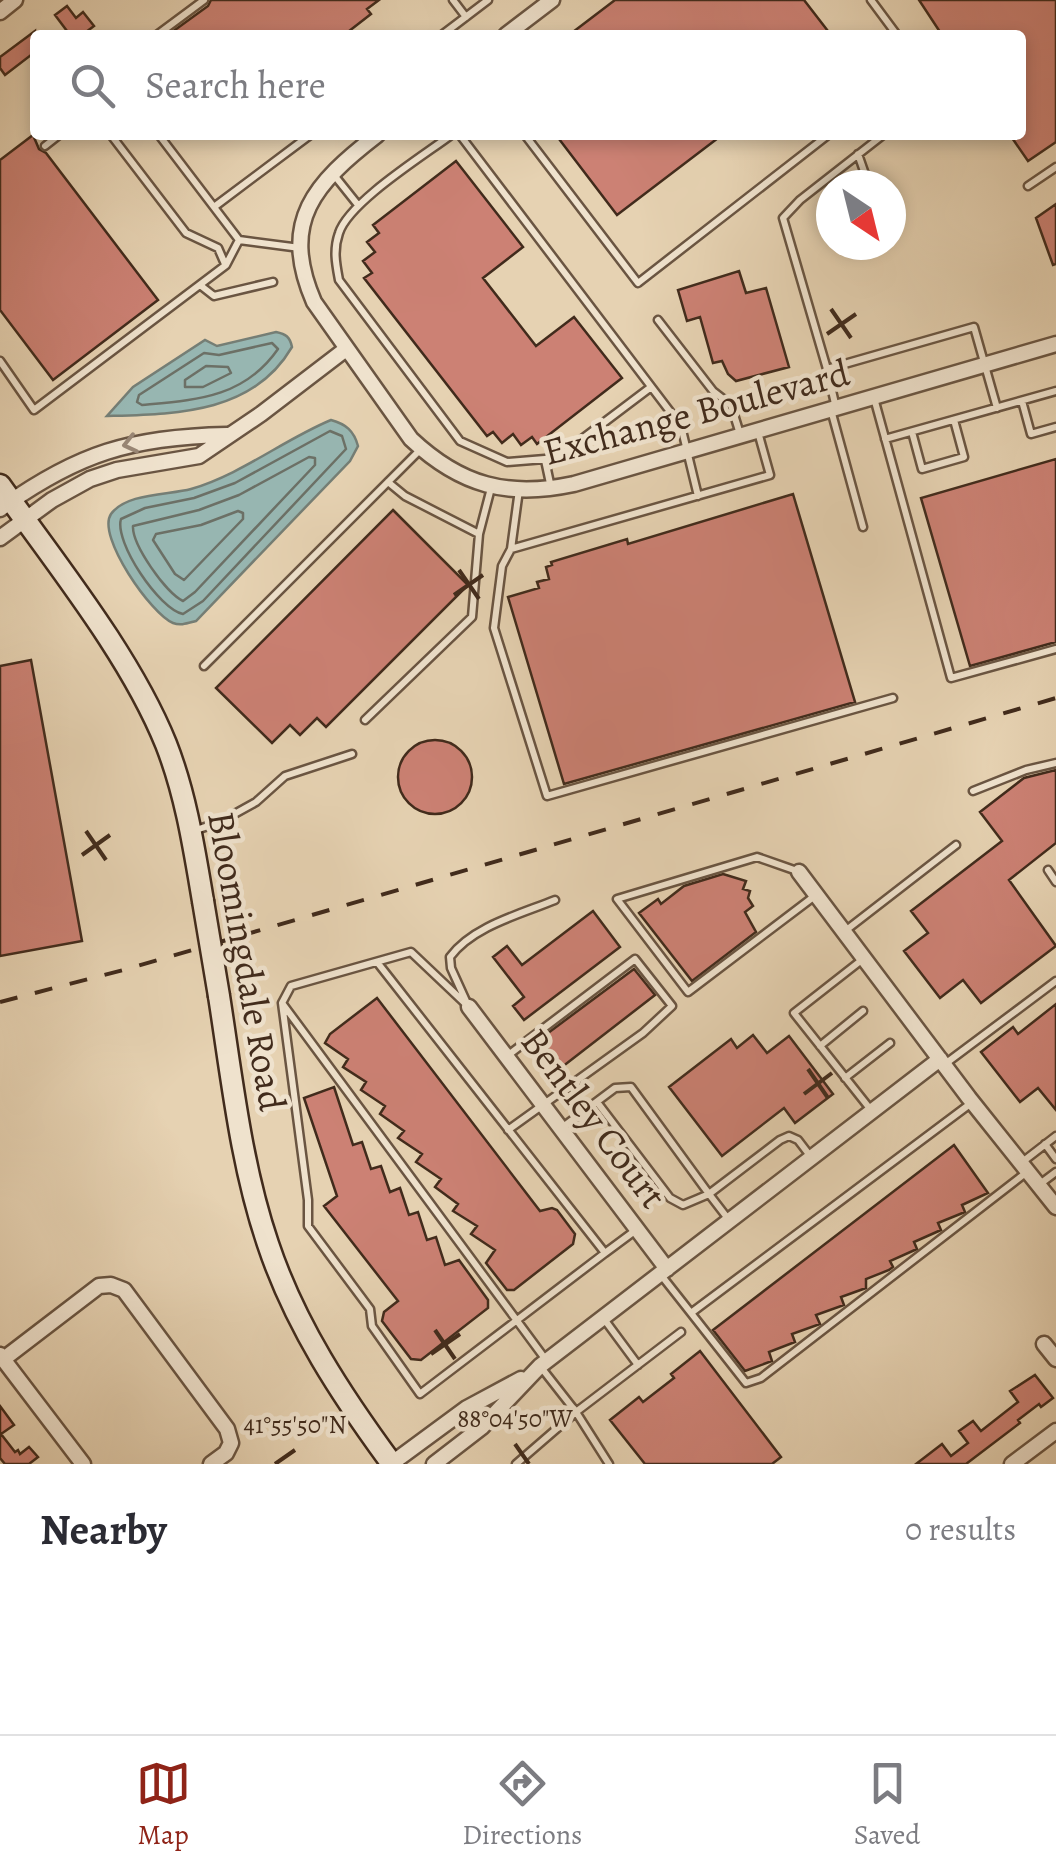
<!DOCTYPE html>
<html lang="en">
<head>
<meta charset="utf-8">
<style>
  body { margin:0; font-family:Alegreya,serif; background:#f7f7f7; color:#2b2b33 }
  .compass { position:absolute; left:816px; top:170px; width:90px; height:90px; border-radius:50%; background:#fff; box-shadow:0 5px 15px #0003; rotate:145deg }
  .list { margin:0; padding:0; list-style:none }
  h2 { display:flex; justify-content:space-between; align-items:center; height:130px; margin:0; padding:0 40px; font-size:42px }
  h2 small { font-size:32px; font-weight:400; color:#7c7c81 }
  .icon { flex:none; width:55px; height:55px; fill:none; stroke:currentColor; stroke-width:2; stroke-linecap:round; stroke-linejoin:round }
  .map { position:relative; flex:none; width:1056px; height:1464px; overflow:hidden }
  .search { position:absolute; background:#fff; box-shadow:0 5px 15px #0003; left:30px; right:30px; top:30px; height:110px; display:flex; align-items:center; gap:25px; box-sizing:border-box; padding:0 35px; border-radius:10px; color:#7c7c81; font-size:38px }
  .sheet { height:270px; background:#fff }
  nav { display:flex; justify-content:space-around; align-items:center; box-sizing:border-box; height:140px; border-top:2px solid #e1e1e2; background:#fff; font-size:28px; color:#7c7c81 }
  nav a { display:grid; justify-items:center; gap:5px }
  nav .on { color:#8f2418 }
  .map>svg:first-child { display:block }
  .water { fill:#97b6b1; stroke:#757e75; stroke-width:2.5 }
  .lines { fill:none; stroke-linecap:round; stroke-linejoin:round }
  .shore { stroke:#6c7066; stroke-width:2.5 }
  .building { fill:#cc8174; stroke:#412b1c; stroke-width:2.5 }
  .lane-casing { stroke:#6a5542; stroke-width:11 }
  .street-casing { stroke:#6a5542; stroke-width:19 }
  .secondary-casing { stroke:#412b1c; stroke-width:25 }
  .lane { stroke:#efe2cd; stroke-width:6 }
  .street { stroke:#efe2cd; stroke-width:14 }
  .secondary { stroke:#efe2cd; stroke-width:20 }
  .rail { stroke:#412b1c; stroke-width:4; stroke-dasharray:18 18; stroke-linecap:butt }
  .secondary-bridge-casing { stroke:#412b1c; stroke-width:25; stroke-linecap:butt }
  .secondary-bridge { stroke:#efe2cd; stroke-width:20 }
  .oneway { stroke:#988674 }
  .ticks { fill:none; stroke:#412b1c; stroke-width:4 }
  .labels { text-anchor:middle; stroke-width:9; stroke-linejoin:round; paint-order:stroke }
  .street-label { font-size:38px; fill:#412b1c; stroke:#efe2cd }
  .ticks-label { font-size:25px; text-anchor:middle; fill:#412b1c; stroke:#efe2cd; stroke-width:9; stroke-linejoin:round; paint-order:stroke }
</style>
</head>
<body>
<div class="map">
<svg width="1056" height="1464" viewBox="0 0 1056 1464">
  <rect width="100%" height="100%" fill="#e6d2b2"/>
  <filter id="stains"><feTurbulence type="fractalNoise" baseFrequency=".002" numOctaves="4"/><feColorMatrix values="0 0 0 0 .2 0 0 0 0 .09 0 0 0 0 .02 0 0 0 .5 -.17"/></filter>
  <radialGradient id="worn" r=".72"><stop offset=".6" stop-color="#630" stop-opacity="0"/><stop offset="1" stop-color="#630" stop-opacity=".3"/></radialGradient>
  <path class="water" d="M276,332C286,334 290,337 292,347C253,414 176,414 107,416L133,387L205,340L217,346Z
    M331,420C346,424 354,431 358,446L350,461L196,621C188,623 181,626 173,623C152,615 96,536 111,514C126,493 169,495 191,489C242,474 283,440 331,420Z"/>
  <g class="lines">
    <path class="shore" d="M272,343L278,349C244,398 196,400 142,405L137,402L139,395L204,353L219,355Z
      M206,366L228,367L231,373L203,387H185V380Z
      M330,431L342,436L346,449L203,601L183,614C159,609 114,542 121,519L145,508L194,498L235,483Z
      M309,457L315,458V465L195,592L183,601C166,593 132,545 133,526L199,510L239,495Z
      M238,511L243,513V519L184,580L175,574L153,540L156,534L201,525Z"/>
  </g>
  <path class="building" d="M211,0H379L367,9L371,14L344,35H168L208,6Z
    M615,0H804L831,35H569Z
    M919,0H1056V142L1028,161L1010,135H1021V35H942Z
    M67,6L76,18L83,12L94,26L82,35H70L55,15Z
    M35,31V52L5,75L0,68V57Z
    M33,135L39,149L46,153L158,300L53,380L0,310V160Z
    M556,135H722L617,215Z
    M456,161L523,247L483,278L536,346L574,317L622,378L537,444L532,437L521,445L513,434L502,443L493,432L487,436L364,278L372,273L363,261L375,252L367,242L379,233L373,225Z
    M1056,204V264L1053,265L1036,218Z
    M739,271L746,293L766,288L789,367L736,381L728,374L722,361L713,363L700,317L687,321L678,290Z
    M1056,459V642L970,666L921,498Z
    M793,494L855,702L564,784L508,597L539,588L537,582L549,579L546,567L552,565L551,562L627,539L628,544Z
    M393,510L468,585L326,727L317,718L300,735L290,725L272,743L216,688Z
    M31,660L82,941L0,956V666Z
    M398 777a37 37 0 1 1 74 0a37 37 0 1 1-74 0Z
    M1056,770V843L1009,880L1056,946L981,1003L963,980L940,998L904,951L928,933L911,911L1002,841L980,812L1024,778Z
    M723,874L746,881L743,889L750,891L748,898L753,906L745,912L756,932L692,981L639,913L658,899L661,904L684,886Z
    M593,911L620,947L524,1020L513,1006L524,997L493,957L507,946L522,965Z
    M634,969L655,995L562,1067L540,1039Z
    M377,998L540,1211L552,1208L557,1210L575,1234L573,1244L514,1290H507L486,1263L495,1250L471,1234L477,1226L453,1211L458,1204L435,1187L441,1179L416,1162L422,1154L398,1138L404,1131L380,1114L385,1106L361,1090L366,1082L343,1067L348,1059L325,1043L330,1034Z
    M1056,1004V1110L1038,1088L1020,1102L981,1052L1013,1027L1018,1034Z
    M753,1035L767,1053L789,1036L833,1094L795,1123L784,1108L722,1156L669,1087L731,1039L737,1048Z
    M334,1087L353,1145L362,1142L371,1169L381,1166L390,1192L400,1188L409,1215L418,1212L427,1240L436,1237L445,1265L459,1260L488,1300V1308L421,1360L411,1359L382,1321L384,1312L398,1301L324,1206L337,1196L304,1098Z
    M954,1145L988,1193L962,1205L965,1212L938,1223L941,1230L914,1242L917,1249L890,1261L893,1267L889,1270L866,1279V1288L841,1297L844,1305L816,1315L820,1324L792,1334L795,1342L769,1352L772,1361L745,1371L713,1330Z
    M700,1351L781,1457L772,1464H645L610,1420L639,1397L643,1402L674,1378L671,1374Z
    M1035,1375L1053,1398L1041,1407L1039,1404L1018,1420L1020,1423L966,1464H916L942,1444L951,1456L968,1443L959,1431L973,1421L981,1431L1018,1402L1010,1391Z
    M0,1406L14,1425L1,1434L15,1452L18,1450L20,1454L29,1447L38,1457L29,1464H5L0,1458Z"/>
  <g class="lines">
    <g class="lane-casing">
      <path id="lane" d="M453,0L466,17
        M871,0L897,35
        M157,35L204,0
        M442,35L488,0
        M111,135L186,233L218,248L225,264
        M159,135L239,240L300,248
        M451,135C423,156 349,202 339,233C333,250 336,264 339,280L460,441L507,462L557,458L651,387
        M460,135L681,426L698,496
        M525,135L638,283L828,135
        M45,146L59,135
        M858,154L866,177
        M334,175L358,205
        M1028,186L1056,167
        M214,207L310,135
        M200,285L214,296L273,282
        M658,320L713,391L731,405
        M0,361L34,410L226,265L239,240
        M827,369L783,218L800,200L883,135
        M874,398L951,678L1056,649
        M1022,401L1031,434L1056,427
        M836,408L827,369L974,327L997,408
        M831,410L863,527
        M758,432L770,475L511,549L502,566L494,628L547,796L893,698
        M912,432L922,469L964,457L954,420
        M740,434L731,405L793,389
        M885,439L1056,391
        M545,460L551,488
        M388,482L405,496L479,534
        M511,549L519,490
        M204,666L420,450
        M365,720L472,617L479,534L491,488
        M973,791L1026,770L1056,763
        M193,831L220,822L256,802L285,776L352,754
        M1048,870L1056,882
        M797,871L757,857L617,899L688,992L816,895
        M845,931L956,845
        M863,959L794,1013L871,1110
        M466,1001L451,968L450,957C473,926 521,914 555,900
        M282,1003L308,1200V1226L370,1309L372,1326L420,1394L605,1253L377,962
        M469,1007L411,952L291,986L282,1003L546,1360
        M820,1046L863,1011
        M507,1056L635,959L672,1006L643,1033L508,1130
        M945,1064L1056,981
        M845,1078L890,1043
        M563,1127L615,1088L631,1087L709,1194L683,1205L670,1198L597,1102
        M1045,1144L1056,1159
        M1021,1163L1056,1136
        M1040,1184L1056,1172
        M729,1220L709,1194L780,1140L789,1136L798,1140L811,1157
        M605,1253L636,1230
        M661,1275L691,1313L970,1104
        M691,1313L746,1383L761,1378L1027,1172
        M604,1319L638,1365
        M516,1464L576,1412L540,1366
        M609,1464L576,1412L681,1332"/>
    </g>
    <g class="street-casing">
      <path id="street" d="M0,12L15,0
        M506,35L552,0
        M377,135C315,183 279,221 314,302L411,439C461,486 508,498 574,484L1056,344
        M0,509C78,453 131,437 227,435
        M0,538L52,500L90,479L117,470L199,456L261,414L346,349
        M799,872L969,1098L1056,1207
        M469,1007L667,1269
        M1044,1344L1056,1359
        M0,1355L83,1464
        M5,1358L99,1286L111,1285L124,1290L227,1429L231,1443L226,1453L211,1464
        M391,1464L467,1408L521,1379
        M434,1464L482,1427L540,1366L940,1059
        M1012,1464L1056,1431"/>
    </g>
    <g class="secondary-casing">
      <path id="secondary" d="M0,485C56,564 130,655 166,744C186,795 194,848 203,901
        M219,996C232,1079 241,1165 268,1244C295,1325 342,1396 392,1464"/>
    </g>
    <use href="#lane" class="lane"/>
    <use href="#street" class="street"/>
    <use href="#secondary" class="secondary"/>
    <path class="rail" d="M0,1002L127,969L1056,698"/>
    <g class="secondary-bridge-casing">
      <path id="secondary-bridge" d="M203,901L219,996"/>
    </g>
    <use href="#secondary-bridge" class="secondary-bridge"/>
  </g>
  <defs><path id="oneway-chevron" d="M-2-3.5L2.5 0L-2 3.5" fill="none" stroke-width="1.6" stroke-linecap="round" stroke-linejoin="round" transform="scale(2.5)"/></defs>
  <use class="oneway" href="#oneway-chevron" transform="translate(130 444) rotate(167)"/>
  <path class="ticks" d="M831,309L851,338M827,334L856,314M459,570L479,599M454,595L483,575M86,831L106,860M82,855L110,835M808,1069L828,1098M804,1094L832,1073M435,1330L455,1359M431,1354L460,1334M515,1444L529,1464M275,1464L295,1450"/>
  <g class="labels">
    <g class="street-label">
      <text transform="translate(696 412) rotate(-15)" y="13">Exchange Boulevard</text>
      <text transform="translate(247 961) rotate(80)" y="13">Bloomingdale Road</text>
      <text transform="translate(594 1118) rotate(53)" y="13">Bentley Court</text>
    </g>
  </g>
  <g class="ticks-label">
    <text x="515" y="1427">88°04'50"W</text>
    <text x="295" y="1433">41°55'50"N</text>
  </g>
  <rect width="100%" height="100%" filter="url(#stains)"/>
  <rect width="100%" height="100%" fill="url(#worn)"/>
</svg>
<svg class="compass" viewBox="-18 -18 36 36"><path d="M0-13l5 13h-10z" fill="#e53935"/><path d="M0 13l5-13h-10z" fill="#7c7c81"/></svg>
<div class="search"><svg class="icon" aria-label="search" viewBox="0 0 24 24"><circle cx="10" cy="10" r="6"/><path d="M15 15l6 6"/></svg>Search here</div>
</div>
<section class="sheet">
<h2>Nearby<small>0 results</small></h2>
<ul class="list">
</ul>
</section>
<nav>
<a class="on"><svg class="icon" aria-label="map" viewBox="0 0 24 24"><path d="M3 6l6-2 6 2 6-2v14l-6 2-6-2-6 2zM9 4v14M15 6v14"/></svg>Map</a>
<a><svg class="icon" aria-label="directions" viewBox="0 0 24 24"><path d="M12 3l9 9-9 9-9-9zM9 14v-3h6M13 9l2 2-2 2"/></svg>Directions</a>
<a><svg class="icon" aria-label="saved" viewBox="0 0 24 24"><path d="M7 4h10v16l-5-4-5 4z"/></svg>Saved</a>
</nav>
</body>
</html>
